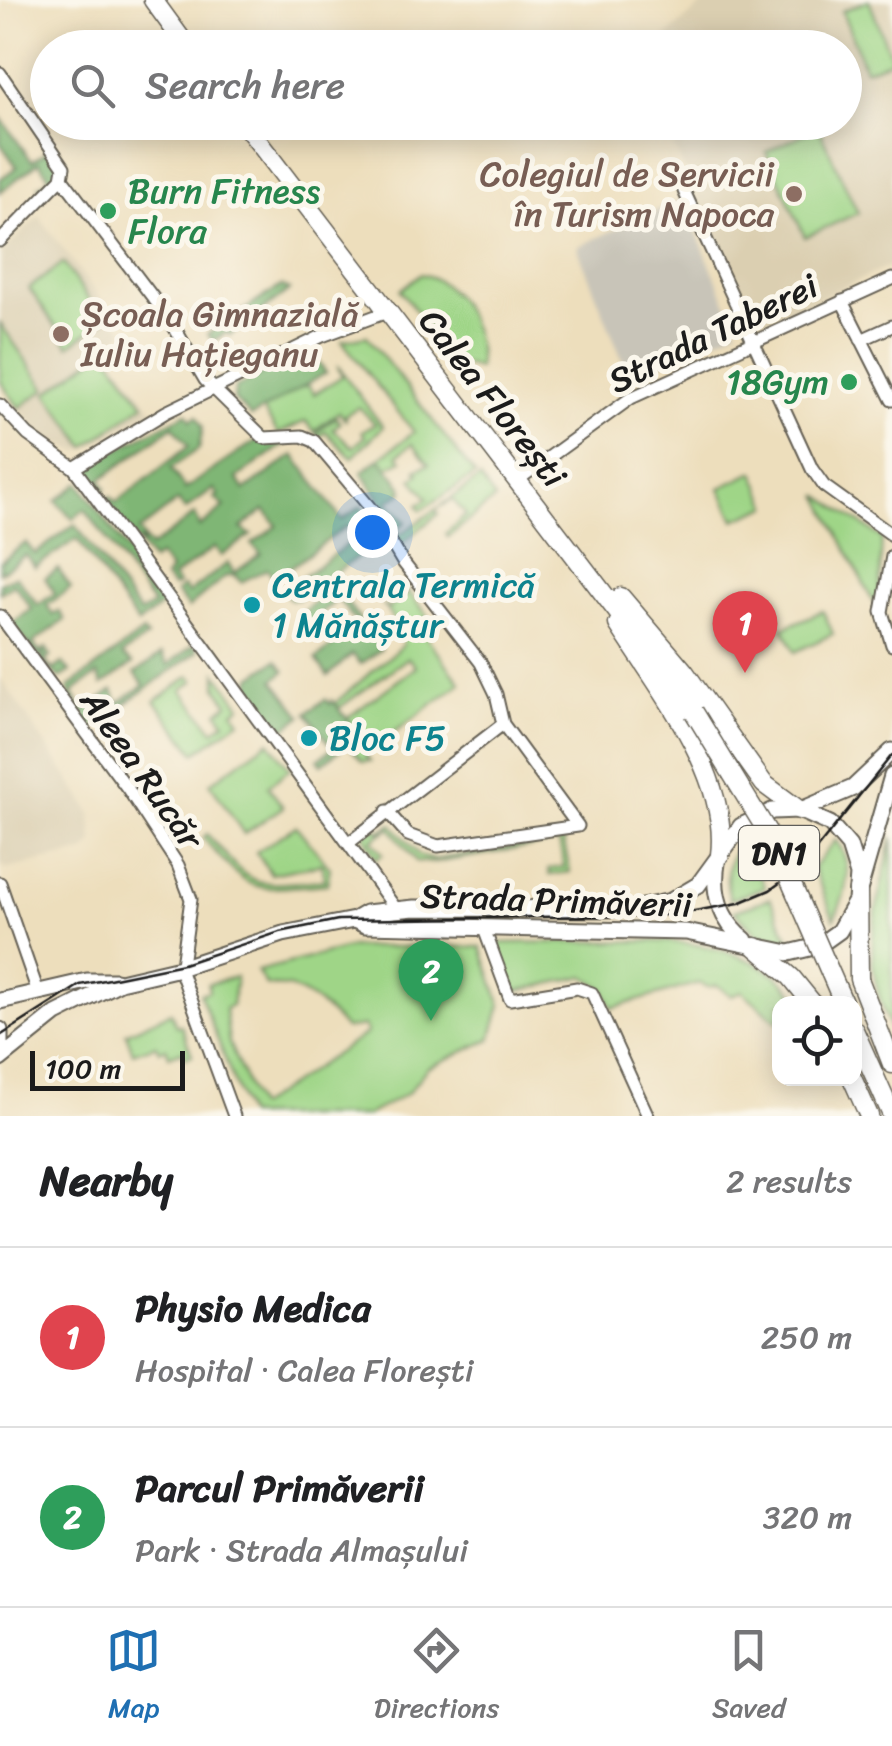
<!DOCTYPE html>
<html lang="en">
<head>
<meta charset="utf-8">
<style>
  body { margin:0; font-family:Sriracha,sans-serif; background:#f2f2f2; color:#202124 }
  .controls { position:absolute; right:30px; bottom:30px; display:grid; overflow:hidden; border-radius:20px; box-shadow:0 5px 25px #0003 }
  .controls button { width:90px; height:90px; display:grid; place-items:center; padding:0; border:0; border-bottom:2px solid #e0e0e0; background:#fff; color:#202124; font:50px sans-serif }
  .scale { position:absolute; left:30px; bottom:25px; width:155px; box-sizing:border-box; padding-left:10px; border:5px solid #1c1c1c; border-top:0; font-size:28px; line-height:35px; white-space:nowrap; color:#1c1c1c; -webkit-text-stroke:8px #fbf7ec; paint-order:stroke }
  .you { position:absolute; left:372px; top:532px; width:35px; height:35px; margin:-25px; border:8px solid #fff; border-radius:50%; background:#1a73e8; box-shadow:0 0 0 15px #1a73e833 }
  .badge { display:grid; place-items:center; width:65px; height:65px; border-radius:50%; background:#1f6fb2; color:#fff; font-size:32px; font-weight:700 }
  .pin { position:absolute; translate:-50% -82px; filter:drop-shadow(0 2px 5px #0008) }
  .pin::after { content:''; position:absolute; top:52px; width:35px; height:30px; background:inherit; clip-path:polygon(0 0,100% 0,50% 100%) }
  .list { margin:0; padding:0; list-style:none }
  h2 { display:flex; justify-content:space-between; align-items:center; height:130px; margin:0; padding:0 40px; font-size:42px }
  h2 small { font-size:32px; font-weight:400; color:#757577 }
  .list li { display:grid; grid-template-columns:65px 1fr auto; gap:30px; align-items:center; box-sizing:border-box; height:180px; padding:0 40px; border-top:2px solid #e0e0e0 }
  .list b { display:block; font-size:38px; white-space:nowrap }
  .list p { margin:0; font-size:32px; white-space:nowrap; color:#757577 }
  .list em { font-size:32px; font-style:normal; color:#757577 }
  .icon { flex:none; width:55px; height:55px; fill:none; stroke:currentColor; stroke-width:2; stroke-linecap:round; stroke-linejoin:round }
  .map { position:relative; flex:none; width:892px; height:1116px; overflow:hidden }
  .search { position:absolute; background:#fff; box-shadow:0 5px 25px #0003; left:30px; right:30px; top:30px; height:110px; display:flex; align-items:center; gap:25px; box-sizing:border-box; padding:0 35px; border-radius:55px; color:#757577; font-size:38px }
  .sheet { height:490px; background:#fff }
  nav { display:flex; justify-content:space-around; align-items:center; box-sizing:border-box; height:140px; border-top:2px solid #e0e0e0; background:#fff; font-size:28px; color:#757577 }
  nav a { display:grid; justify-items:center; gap:5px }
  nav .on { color:#1f6fb2 }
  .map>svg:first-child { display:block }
  .built { fill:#dbcfb1 }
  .industrial { fill:#c8c4b8 }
  .green { fill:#9fd587; stroke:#5e7852; stroke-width:2.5 }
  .forest { fill:#7fb674; stroke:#4e6948; stroke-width:2.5 }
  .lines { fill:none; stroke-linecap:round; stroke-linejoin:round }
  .minor-casing { stroke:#656054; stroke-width:15 }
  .secondary-casing { stroke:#656054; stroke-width:19 }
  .primary-casing { stroke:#656054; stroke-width:21 }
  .minor { stroke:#fff; stroke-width:11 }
  .secondary { stroke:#fff; stroke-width:15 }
  .primary { stroke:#fff; stroke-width:18 }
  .tram { stroke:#1c1c1c; stroke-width:2.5 }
  .primary-bridge-casing { stroke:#656054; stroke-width:21; stroke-linecap:butt }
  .primary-bridge { stroke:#fff; stroke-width:18 }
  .education-dot { fill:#8d6e63; stroke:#fbf7ec; stroke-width:4 }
  .leisure-dot { fill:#2e9e5b; stroke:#fbf7ec; stroke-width:4 }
  .culture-dot { fill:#0f9aa8; stroke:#fbf7ec; stroke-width:4 }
  .labels { text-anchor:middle; stroke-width:10; stroke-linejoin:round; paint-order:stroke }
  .shield { fill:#fbf7ec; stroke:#5f5e5a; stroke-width:2.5 }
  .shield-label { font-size:32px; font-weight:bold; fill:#1c1c1c }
  .education-label { font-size:35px; fill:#785e54; stroke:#fbf7ec; text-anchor:end }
  .leisure-label { font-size:35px; fill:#27864d; stroke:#fbf7ec; text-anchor:start }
  .street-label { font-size:35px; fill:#1c1c1c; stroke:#fbf7ec }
  .culture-label { font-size:35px; fill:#0d838f; stroke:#fbf7ec; text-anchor:start }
</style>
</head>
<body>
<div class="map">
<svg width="892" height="1116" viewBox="0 0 892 1116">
  <rect width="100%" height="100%" fill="#fbf7ec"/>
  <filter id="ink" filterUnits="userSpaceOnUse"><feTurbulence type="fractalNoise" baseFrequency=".01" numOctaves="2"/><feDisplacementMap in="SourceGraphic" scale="20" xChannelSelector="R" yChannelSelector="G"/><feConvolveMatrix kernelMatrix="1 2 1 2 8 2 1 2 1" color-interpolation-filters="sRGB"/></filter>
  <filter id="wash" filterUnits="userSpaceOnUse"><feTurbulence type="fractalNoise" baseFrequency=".0048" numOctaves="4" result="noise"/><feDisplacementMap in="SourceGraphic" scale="40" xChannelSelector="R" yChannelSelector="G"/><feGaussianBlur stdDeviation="2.25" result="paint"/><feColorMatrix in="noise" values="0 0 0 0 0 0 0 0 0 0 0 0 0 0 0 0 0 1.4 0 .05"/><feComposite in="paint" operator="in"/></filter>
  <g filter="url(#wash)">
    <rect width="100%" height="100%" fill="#eddebc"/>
    <path class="built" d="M708,0H892V265L756,327L663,123L844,122V48H653Z
      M39,216L124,331L106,347L154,411L79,451L48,441L0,386V254Z
      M0,677L91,812L93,842L86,851L7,869L0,864Z"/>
    <path class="industrial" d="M682,199L738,329L630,379L577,247Z"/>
    <path class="green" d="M869,0L892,60L865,70L842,11Z
      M818,127L858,213L805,237L766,152Z
      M63,263L104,321L69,346L29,288Z
      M420,274C456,278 484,336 478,368L457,363L400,290Z
      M0,323L46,389L19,408L0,381Z
      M367,336L475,475L421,510L418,505L428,498L412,479L419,474L416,470L429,464L412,444L398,455L402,460L387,468L380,458L414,432L342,341Z
      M105,350L144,404L86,447L47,393Z
      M337,365L383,427L352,458L326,432L319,437L316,433L336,417L340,423L333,429L353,447L365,437L362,431L375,424L359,407L345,415L346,421L339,412L314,431L306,421L278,434L263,410L307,384L314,394L342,376Z
      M754,472L769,506L735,520L720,488Z
      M480,478L495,499L448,537L446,533L466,515L453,500L436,509L438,514L396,548L393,540Z
      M819,495L882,538L878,612Z
      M405,588L428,616L417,625L461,683L365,754L370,761H362L340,735L352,725L347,718L416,667L408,658L339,708L335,703L403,645L402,632L384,606L390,608L407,594Z
      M823,611L833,634L795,652L783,628Z
      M217,673L241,706L234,712L240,721L195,753L155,701L190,676L194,681L182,690L214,731L225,722L218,712L228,704L217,687Z
      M269,741L290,769L268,786L283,807L244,834L210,783Z
      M392,824L420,856L433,860L563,838L570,872L550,875L549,869L564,867L559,842L433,863L416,861L390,828L372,840L383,854L376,859L364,835L374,826L379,832Z
      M296,826L330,868L327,884C248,890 256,898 203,838L207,834C257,892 249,885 324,880L322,864L271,874L256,852Z
      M749,830L752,837L745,842L765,887L730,900C722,871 730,852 749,830Z
      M892,837V1032C857,953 876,918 892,837Z
      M836,840C855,866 847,893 834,919L813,868Z
      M770,898L790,941L757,934L734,911Z
      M657,941C704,942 777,958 800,1003L780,1004L779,1023L742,991L732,996L717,985L708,987L699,983L612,1008L603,988L585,976L517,991L508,979L496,943Z
      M351,947H481L501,1005L491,1039L427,1068L408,1093L365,1116H247L200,994L209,991L208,984L236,977L232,1005L225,1009L229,1043L257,1107L367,1033L364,1026L345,1029C329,1010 313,997 291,988C283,985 274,988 266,985L257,971Z
      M171,1012L176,1026L181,1025L192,1055L185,1058L182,1051L169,1056L166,1048L159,1051L156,1045L133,1053L126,1033Z"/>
    <path class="forest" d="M0,117L32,161L46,152L44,144L58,160L59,174L41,193L39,186L50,178L39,162L0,192V179L17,167L0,143Z
      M281,286L290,290L230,335L227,332L213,341L208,334Z
      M308,349L326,373L251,417L234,399L235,388Z
      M187,413L191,420L197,416L203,427L199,449L171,468L185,489L257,440L286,443L237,478L245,490L294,455L342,520L362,506L375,528L374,545L299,599H290L284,591L356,538L347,526L275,579L267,569L241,582L234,575L226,576L188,608L176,592L183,587L188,593L228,563L234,573L261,554L252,544L277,526L265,510L241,528L251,535L221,556L215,547L173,577L178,585L172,587L165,578L170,570L159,556L152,561L140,545L145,541L151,547L195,514L200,527L225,507L214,498L218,495L214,489L185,510L178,501L139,531L144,538L138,543L106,500L110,496L116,503L189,446L173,426L100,480L106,489L101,493L89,470L93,462Z
      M380,458L402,486L403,492L388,502L406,522L398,529L362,472Z
      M79,483L165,603L138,624L77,539L35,567L26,555L0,573V562L26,543L35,554L75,524L140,613L153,605L85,509L73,519L56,501Z
      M58,569L71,588L47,605L53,615L59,611L65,620L33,643L39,652L46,648L51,656L45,661L53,670L63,663L70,672L60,678L40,661L44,654L38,657L12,623L32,609L14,584L0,593V583L16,576L38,605L55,593L45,578Z
      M336,587L381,649L361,664L352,654L328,676L316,659L358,625L338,599L297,633C295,610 320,599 336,587Z
      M143,632L147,637L122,655L133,664L102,685L98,674L72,693L77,700L72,704L68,688Z
      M195,644L198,651L194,654L92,728L75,706L80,703L85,711L113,690L118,703L144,685L135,673L162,654L168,665Z
      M277,660L285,671L274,680L302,716L280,732L250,685L252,677Z
      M326,699L330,704L332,700L352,725L340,735L341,749L322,764L318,759L333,748L307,713Z"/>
  </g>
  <g filter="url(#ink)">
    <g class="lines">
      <g class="minor-casing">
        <path id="minor" d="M0,73L64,167L62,178L0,241
          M62,178L170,320L205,380L264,438L302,436L314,441L372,510L402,561L481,663L496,694L503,724L578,826L438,846L408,835L387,811
          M684,191L812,469L824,486L892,535
          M842,301L892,400
          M861,340L892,326
          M0,405L28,435L74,468L396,909
          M74,468L166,412L322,336L384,313L390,318
          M515,482L631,398L892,279
          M892,556L882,612L892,645
          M0,616L128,789L178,865L191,899L181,972L234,1116
          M350,842L503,724
          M0,883L38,992
          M483,926L510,999L577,988L592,993L648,1116"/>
      </g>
      <g class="secondary-casing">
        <path id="secondary" d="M801,810L853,788L892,751
          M717,863C712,894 721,921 745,940
          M860,887L892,776
          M0,1001L87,981H116
          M0,1030V1057
          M0,1059L56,1014L120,982L180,968L283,934L354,920L366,913L414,908L634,909L671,901L698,885L741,826L772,811L799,810L830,824L849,846L858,875L856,901L839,931L818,946L789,953L686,932L365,925L354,920"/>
      </g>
      <g class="primary-casing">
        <path id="primary" d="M153,0L188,48
          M243,122L694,712
          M621,597L684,671L764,784L799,810
          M618,624C659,689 730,776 720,855
          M858,890L859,979L892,1064
          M756,947L791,977L813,1004
          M854,1030L892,1115
          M852,1078L869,1116"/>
      </g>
      <use href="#minor" class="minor"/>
      <use href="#secondary" class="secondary"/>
      <use href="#primary" class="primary"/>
      <path class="tram" d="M0,1036L80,985L183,964L280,932L338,920L672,915L739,903L770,890L802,867L892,755"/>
      <g class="primary-bridge-casing">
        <path id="primary-bridge" d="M694,712L773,841L844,1004"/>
      </g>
      <use href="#primary-bridge" class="primary-bridge"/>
    </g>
  </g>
  <g class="education-dot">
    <circle cx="794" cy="194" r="10"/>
    <circle cx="61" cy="334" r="10"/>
  </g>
  <g class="leisure-dot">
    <circle cx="108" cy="211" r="10"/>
    <circle cx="849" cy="382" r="10"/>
  </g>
  <g class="culture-dot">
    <circle cx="252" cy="605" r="10"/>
    <circle cx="309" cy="738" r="10"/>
  </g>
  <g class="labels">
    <rect class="shield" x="739" y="826" width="80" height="54" rx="8"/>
    <g class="shield-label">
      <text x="779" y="864">DN1</text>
    </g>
    <g class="education-label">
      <text x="774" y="186">Colegiul de Servicii<tspan x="774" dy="40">în Turism Napoca</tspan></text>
      <text x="81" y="326" text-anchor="start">Școala Gimnazială<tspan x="81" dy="40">Iuliu Hațieganu</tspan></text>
    </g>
    <g class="leisure-label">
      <text x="128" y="203">Burn Fitness<tspan x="128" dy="40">Flora</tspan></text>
      <text x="829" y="394" text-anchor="end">18Gym</text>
    </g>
    <g class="street-label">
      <text transform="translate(713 333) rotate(-26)" y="12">Strada Taberei</text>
      <text transform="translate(493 398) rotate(52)" y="12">Calea Florești</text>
      <text transform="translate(142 769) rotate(55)" y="12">Aleea Rucăr</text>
      <text transform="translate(556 900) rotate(2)" y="12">Strada Primăverii</text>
    </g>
    <g class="culture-label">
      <text x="272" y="597">Centrala Termică<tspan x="272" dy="40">1 Mănăștur</tspan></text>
      <text x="329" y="750">Bloc F5</text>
    </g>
  </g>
</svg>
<div class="controls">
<button><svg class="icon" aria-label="locate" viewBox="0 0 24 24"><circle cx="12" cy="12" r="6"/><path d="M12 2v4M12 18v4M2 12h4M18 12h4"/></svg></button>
</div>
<div class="scale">100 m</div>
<div class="you"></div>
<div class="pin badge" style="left:745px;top:673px;background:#e0444e">1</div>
<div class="pin badge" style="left:431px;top:1021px;background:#2e9e5b">2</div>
<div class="search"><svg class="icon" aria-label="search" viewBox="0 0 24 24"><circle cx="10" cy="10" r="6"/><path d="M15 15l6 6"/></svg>Search here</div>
</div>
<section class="sheet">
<h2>Nearby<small>2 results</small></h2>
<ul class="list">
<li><span class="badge" style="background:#e0444e">1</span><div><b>Physio Medica</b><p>Hospital · Calea Florești</p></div><em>250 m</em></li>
<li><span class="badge" style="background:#2e9e5b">2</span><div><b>Parcul Primăverii</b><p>Park · Strada Almașului</p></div><em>320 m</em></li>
</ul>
</section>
<nav>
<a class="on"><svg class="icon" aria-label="map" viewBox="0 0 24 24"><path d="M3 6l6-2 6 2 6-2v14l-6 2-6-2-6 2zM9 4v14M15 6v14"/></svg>Map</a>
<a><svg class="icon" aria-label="directions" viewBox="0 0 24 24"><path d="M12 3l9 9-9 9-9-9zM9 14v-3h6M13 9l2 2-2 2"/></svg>Directions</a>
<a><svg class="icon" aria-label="saved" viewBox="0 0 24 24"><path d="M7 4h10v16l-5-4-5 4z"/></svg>Saved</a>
</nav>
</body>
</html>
